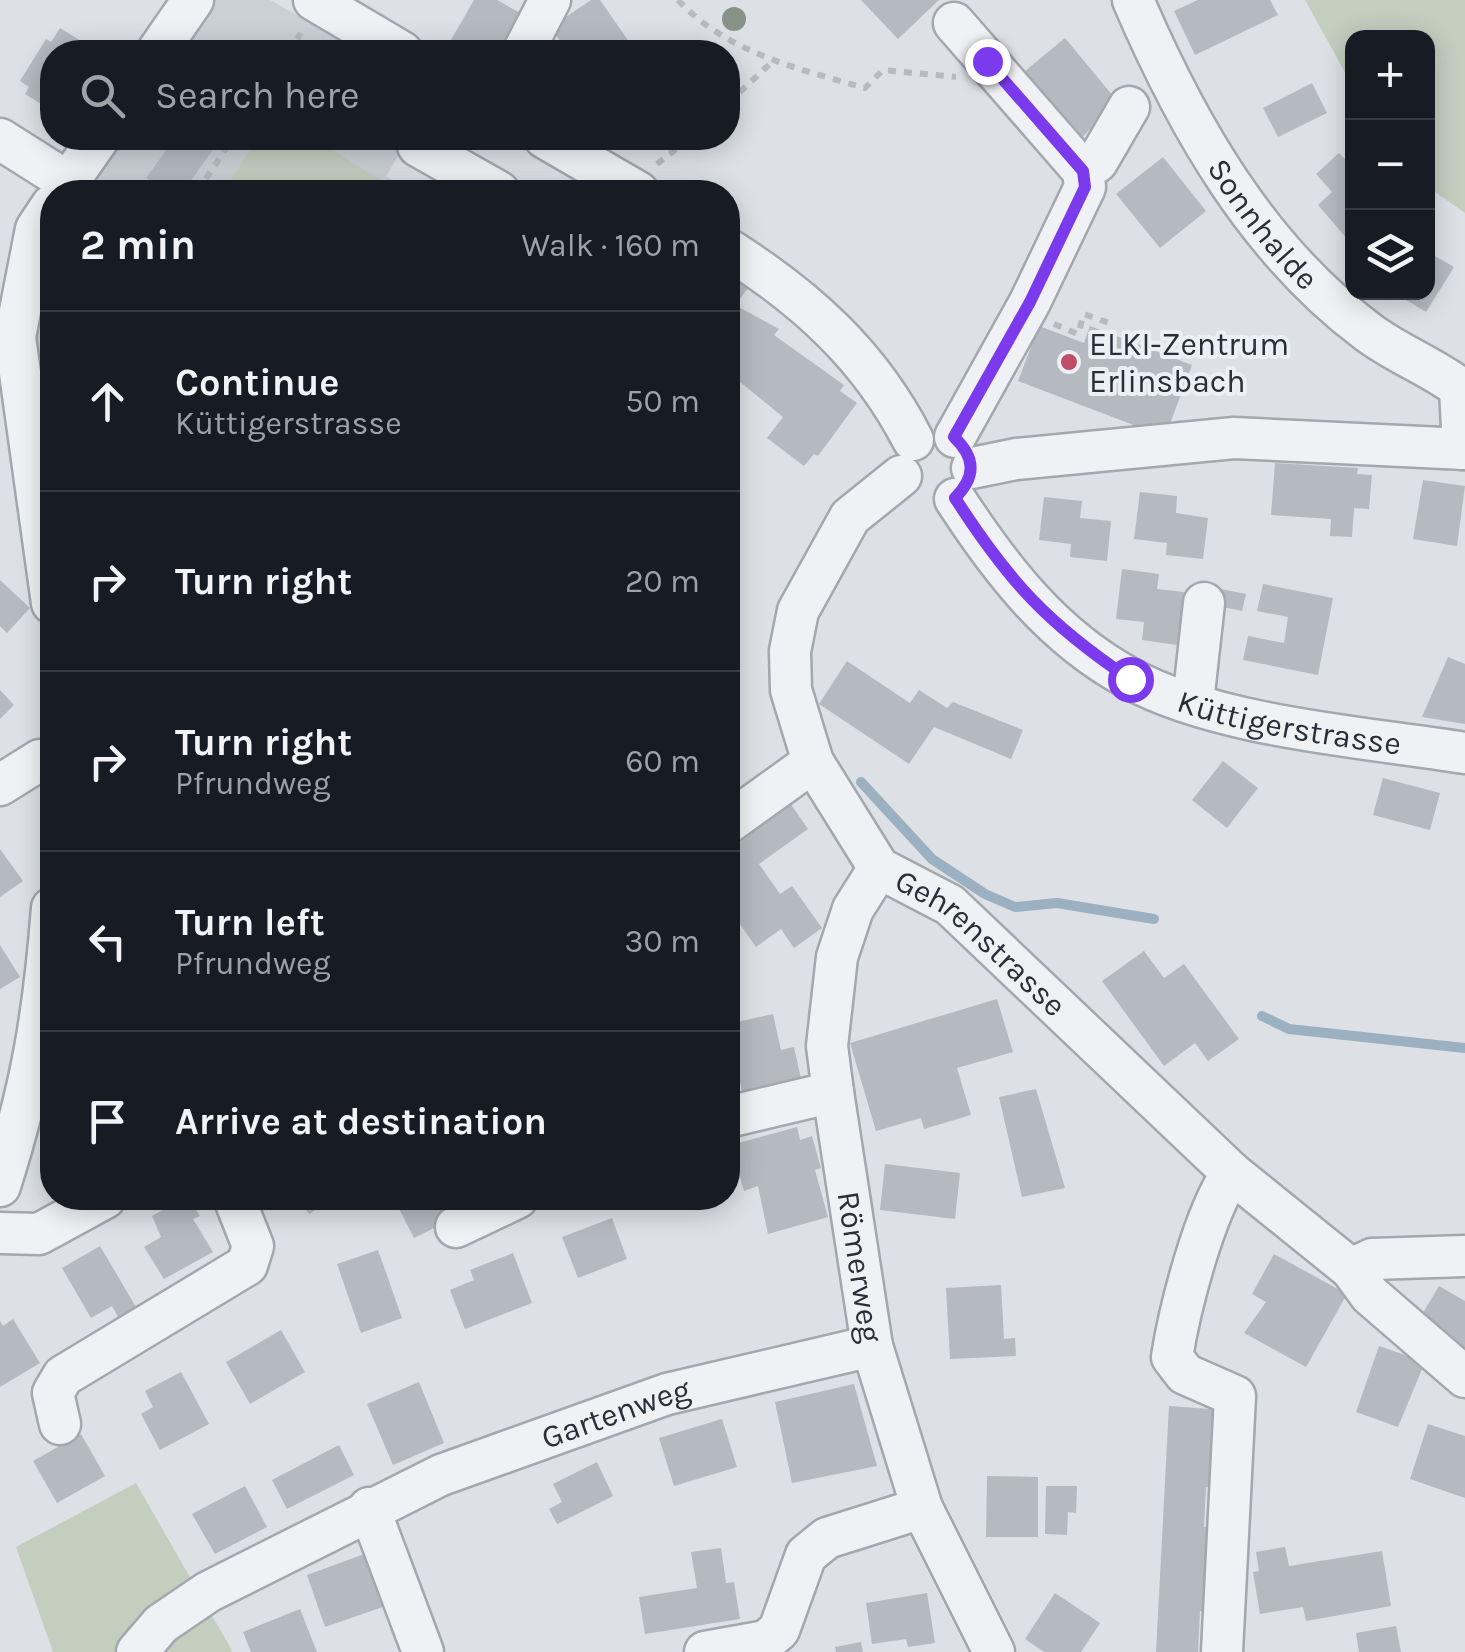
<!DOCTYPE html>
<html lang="en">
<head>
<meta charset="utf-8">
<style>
  body { margin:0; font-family:Karla,sans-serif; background:#20242c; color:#f1f3f6 }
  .controls { position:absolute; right:30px; top:30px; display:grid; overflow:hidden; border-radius:20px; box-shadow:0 5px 25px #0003 }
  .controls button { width:90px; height:90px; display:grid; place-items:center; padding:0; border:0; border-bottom:2px solid #363941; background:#171b24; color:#f1f3f6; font:50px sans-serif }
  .stop { position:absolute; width:30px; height:30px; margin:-22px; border:8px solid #7c3aed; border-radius:50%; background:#fff }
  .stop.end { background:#7c3aed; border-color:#fff; box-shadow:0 2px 10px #0008 }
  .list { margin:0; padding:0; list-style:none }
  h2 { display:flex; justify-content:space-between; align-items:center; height:130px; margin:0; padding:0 40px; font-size:42px }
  h2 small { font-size:32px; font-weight:400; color:#9ea1a6 }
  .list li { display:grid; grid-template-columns:65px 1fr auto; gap:30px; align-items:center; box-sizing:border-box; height:180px; padding:0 40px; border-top:2px solid #363941 }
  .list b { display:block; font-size:38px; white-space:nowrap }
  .list p { margin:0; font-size:32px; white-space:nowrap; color:#9ea1a6 }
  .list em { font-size:32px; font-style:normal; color:#9ea1a6 }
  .icon { flex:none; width:55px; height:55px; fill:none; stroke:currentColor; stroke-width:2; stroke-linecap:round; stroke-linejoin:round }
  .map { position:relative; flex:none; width:1465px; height:1652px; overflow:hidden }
  .search { position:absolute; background:#171b24; box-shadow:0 5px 25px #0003; left:40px; top:40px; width:700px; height:110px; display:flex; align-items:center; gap:25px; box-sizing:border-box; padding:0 35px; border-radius:40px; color:#9ea1a6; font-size:38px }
  .panel { position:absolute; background:#171b24; box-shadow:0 5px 25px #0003; left:40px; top:180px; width:700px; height:1030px; border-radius:40px }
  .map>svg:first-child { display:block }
  .built { fill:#cbd0d5 }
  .green { fill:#c3cebf }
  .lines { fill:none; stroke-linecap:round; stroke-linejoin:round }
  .stream { stroke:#9bb0c1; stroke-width:10 }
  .building { fill:#b5bac1 }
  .minor-casing { stroke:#a3a7ae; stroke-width:45 }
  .path { stroke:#b7bbc0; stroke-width:6; stroke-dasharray:8 8; stroke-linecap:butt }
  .minor { stroke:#eff1f4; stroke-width:40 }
  .tree { fill:#869285 }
  .route { stroke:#7c3aed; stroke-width:12 }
  .poi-dot { fill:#bd4e65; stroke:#eceff3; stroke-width:4 }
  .labels { text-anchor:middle; stroke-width:8; stroke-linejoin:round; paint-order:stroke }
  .street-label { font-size:32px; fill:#282f39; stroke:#eceff3 }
  .poi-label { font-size:32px; fill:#282f39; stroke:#eceff3; text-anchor:start }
</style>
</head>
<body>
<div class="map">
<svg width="1465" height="1652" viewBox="0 0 1465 1652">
  <rect width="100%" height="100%" fill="#dde0e5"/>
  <path class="built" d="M214,0H270L362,52H179Z
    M122,138H409L386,176L411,192H85Z
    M52,268V499L34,336Z"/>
  <path class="green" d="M1305,0H1465V213L1428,187V38H1352V85Z
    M258,138H313L400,192H223Z
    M136,1483L230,1647L232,1652H53L16,1547Z"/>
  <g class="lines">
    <path class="stream" d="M861,782L932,859L985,894L1015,907L1057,903L1154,919
      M1262,1016L1289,1029L1465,1048"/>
  </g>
  <path class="building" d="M474,0H497L529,18L509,52H444Z
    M591,0H600L632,46L622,52H567L551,27Z
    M861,0H939L898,39Z
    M1198,0H1270L1278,15L1195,55L1174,11Z
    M60,28L99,52H52V111L25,94L29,87L20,81L46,39L51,42Z
    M1065,38L1118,102L1076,143L1019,76Z
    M1312,83L1327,113L1278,137L1263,108Z
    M175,138H221L183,192H167L146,178Z
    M1339,153L1352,167V237L1348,240L1318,205L1332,192L1316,174Z
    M1163,157L1206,211L1160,248L1116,194Z
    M1428,252L1454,267L1426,312L1393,292H1428Z
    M730,275L748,288L735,305L779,329L774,335L844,385L840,391L857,403L818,456L814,454L804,466L767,438L783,417L728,372Z
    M1039,326L1084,343L1090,326L1192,365L1165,437L1018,381Z
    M1275,463L1358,468L1357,474L1372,475L1369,509L1354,508L1352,537L1330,536L1331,519L1271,515Z
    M1423,480L1465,486L1457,546L1413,539Z
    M1140,492L1177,496L1176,513L1208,518L1203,559L1166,555L1167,543L1134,539Z
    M1044,497L1082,501L1080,518L1111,521L1107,561L1070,557L1071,544L1039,540Z
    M1122,569L1159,574L1157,589L1184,592L1177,645L1142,640L1144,622L1116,619Z
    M0,580L30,608L7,633L0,626Z
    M1263,584L1333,598L1318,675L1243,660L1248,636L1284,643L1288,617L1257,611Z
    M1221,589L1246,594L1242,611L1218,606Z
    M1448,657L1465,664V724L1422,717Z
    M847,661L910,703L919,690L947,708L953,702L1023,730L1011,759L934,727L909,764L819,704Z
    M0,690L14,705L0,719Z
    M1223,761L1258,788L1227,828L1192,800Z
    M1383,778L1440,793L1430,830L1373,815Z
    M790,803L808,829L759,864L780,894L792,886L822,928L794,948L781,929L756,947L728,907V852Z
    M0,849L23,881L0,897Z
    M0,945L20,977L0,989Z
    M1144,951L1164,978L1184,964L1239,1039L1208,1061L1195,1043L1164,1066L1102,981Z
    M997,999L1013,1052L957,1068L971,1115L924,1129L921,1118L876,1131L850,1043Z
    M773,1014L781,1050L794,1047L803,1088L744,1101L728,1024Z
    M1036,1089L1065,1188L1022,1197L999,1097Z
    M797,1127L800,1140L812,1136L821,1168L815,1170L828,1217L768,1234L758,1186L744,1191L731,1145Z
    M885,1164L960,1173L955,1219L880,1210Z
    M167,1198H189L200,1216L193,1219L213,1252L164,1279L144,1247L161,1237L152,1216L166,1208L161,1201Z
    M304,1198H335L309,1214L300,1200Z
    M482,1198L462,1214L414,1238L394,1199Z
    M612,1218L627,1259L578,1278L562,1237Z
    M100,1246L136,1307L118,1317L112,1306L91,1318L62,1268Z
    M378,1250L402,1318L361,1333L337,1264Z
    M513,1253L532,1303L465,1329L450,1290L474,1280L470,1270Z
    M1274,1254L1347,1294L1306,1367L1244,1333L1266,1302L1252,1294Z
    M1001,1285L1004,1339L1015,1338L1016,1356L950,1359L946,1288Z
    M1439,1286L1465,1301V1348L1421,1316Z
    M13,1319L40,1363L0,1387V1321L3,1326Z
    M281,1330L305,1372L250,1404L226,1362Z
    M1379,1346L1425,1362L1398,1427L1356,1412Z
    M181,1372L209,1424L160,1450L141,1414L153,1407L145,1391Z
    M419,1382L444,1443L393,1465L367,1404Z
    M854,1384L877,1466L792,1483L775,1402Z
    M1210,1405L1227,1406L1223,1488L1206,1487L1204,1527L1222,1528L1217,1612L1200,1611L1198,1652H1156L1169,1406L1209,1409Z
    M722,1419L737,1467L674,1486L659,1438Z
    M1428,1424L1465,1436V1498L1410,1479Z
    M81,1434L105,1476L57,1503L33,1461Z
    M339,1445L354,1475L287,1509L272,1480Z
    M597,1462L613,1496L557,1524L549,1509L562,1502L553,1484Z
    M987,1476L1038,1477V1537H986Z
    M245,1486L267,1527L215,1554L192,1514Z
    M1046,1486H1077L1076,1513L1068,1512L1067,1535L1045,1534Z
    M1285,1547L1289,1566L1382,1551L1391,1606L1306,1621L1303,1607L1260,1614L1253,1572L1259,1571L1256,1552Z
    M721,1548L726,1583L734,1582L740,1619L645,1634L639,1597L697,1588L691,1552Z
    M378,1549L397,1602L325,1627L307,1575Z
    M927,1593L935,1643L908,1647L906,1639L872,1644L866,1603Z
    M1055,1593L1100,1623L1081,1652H1044L1025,1639Z
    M300,1609L317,1652H251L243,1632Z
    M1396,1626L1401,1652H1359L1356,1633Z
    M861,1642L863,1652H836L835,1647Z"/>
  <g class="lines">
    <g class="minor-casing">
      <g id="minor">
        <path d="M314,0L402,52"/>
        <path id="s1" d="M1133,0C1187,126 1257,249 1368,332C1397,354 1431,366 1460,388L1463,449"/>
        <path d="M954,23L1083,171L1085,187L1030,302L955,437"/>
        <path d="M157,52L193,0"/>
        <path d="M523,52L550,0"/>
        <path d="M423,138L418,146L499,192"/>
        <path d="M545,138L638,192"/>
        <path d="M0,139L68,182"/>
        <path d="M1083,171L1097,162L1129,107"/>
        <path d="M61,192L99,138"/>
        <path d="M52,205L36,229L15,337L52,603"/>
        <path d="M728,249C807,299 870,356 913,440"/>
        <path d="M972,468L1016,459L1234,438L1465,449"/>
        <path id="s2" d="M901,476L850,517L798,611L790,651L791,690L813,762L879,868L950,905L1232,1173L1351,1269L1372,1259L1465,1256"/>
        <path id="s3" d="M955,499C1001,570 1053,637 1129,678C1218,727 1365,737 1465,753"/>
        <path d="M1193,702L1204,603"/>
        <path d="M0,785L40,760"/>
        <path d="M728,823L813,762"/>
        <path id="s4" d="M879,868L853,909L837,957L827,1046L833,1092L872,1346L922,1508L994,1652"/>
        <path d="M728,1117L833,1092"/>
        <path d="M0,1186C32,1086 44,1012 52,908"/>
        <path d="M456,1227L517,1198"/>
        <path d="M0,1233L39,1234L105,1198"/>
        <path d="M1351,1269L1370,1295L1465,1377"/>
        <path d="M60,1424L53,1393L63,1376L247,1265L253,1246L234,1198"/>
        <path d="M369,1508L423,1652"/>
        <path id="s5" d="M137,1652L161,1624L208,1592L441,1475L667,1394L872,1346"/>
        <path d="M705,1652L766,1641L779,1630L806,1555L827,1538L922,1508"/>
        <path d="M1222,1652L1235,1396L1185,1374L1172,1357C1180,1307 1204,1213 1232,1173"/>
      </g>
    </g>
    <path class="path" d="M678,0C726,52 798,69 865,88L883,70L956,77
      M288,52L301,33
      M728,103L772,62
      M657,164L690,138
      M197,192L233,138
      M1054,324L1078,334L1084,314L1115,325"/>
    <use href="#minor" class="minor"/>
  </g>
  <circle class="tree" cx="734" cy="19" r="12"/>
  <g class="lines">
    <path class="route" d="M987,61L1083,171L1085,187L1030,302L954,437C976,458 976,477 955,498C1009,582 1048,624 1130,679"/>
  </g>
  <circle class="poi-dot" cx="1069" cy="362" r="10"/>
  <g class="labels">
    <g class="street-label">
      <text dy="11" stroke="none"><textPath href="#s1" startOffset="260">Sonnhalde</textPath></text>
      <text dy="11" stroke="none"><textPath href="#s3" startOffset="420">Küttigerstrasse</textPath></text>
      <text dy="11" stroke="none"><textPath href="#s2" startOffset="580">Gehrenstrasse</textPath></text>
      <text dy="11" stroke="none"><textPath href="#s4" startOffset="412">Römerweg</textPath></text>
      <text dy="11" stroke="none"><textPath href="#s5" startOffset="540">Gartenweg</textPath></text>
    </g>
    <g class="poi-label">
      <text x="1089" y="355">ELKI-Zentrum<tspan x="1089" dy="37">Erlinsbach</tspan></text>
    </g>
  </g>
</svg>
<div class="controls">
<button>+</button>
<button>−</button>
<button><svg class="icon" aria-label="layers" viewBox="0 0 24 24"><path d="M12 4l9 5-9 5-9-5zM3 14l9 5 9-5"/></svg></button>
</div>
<div class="stop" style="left:1130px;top:679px"></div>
<div class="stop end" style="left:987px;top:61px"></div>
<div class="search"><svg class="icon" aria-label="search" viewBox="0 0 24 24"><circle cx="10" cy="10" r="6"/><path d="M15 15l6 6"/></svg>Search here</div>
<section class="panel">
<h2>2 min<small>Walk · 160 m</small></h2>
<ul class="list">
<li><svg class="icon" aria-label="ahead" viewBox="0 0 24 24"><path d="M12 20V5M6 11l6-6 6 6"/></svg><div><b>Continue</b><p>Küttigerstrasse</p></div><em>50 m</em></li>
<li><svg class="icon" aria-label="right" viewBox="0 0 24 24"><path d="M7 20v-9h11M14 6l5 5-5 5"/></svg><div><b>Turn right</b></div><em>20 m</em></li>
<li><svg class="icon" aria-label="right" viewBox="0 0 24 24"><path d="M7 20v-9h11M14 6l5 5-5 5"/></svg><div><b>Turn right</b><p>Pfrundweg</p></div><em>60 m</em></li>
<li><svg class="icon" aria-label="left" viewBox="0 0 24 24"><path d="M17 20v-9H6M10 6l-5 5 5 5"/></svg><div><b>Turn left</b><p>Pfrundweg</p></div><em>30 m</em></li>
<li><svg class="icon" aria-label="arrive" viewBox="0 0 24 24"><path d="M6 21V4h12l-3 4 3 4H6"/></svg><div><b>Arrive at destination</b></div></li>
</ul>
</section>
</div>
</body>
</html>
